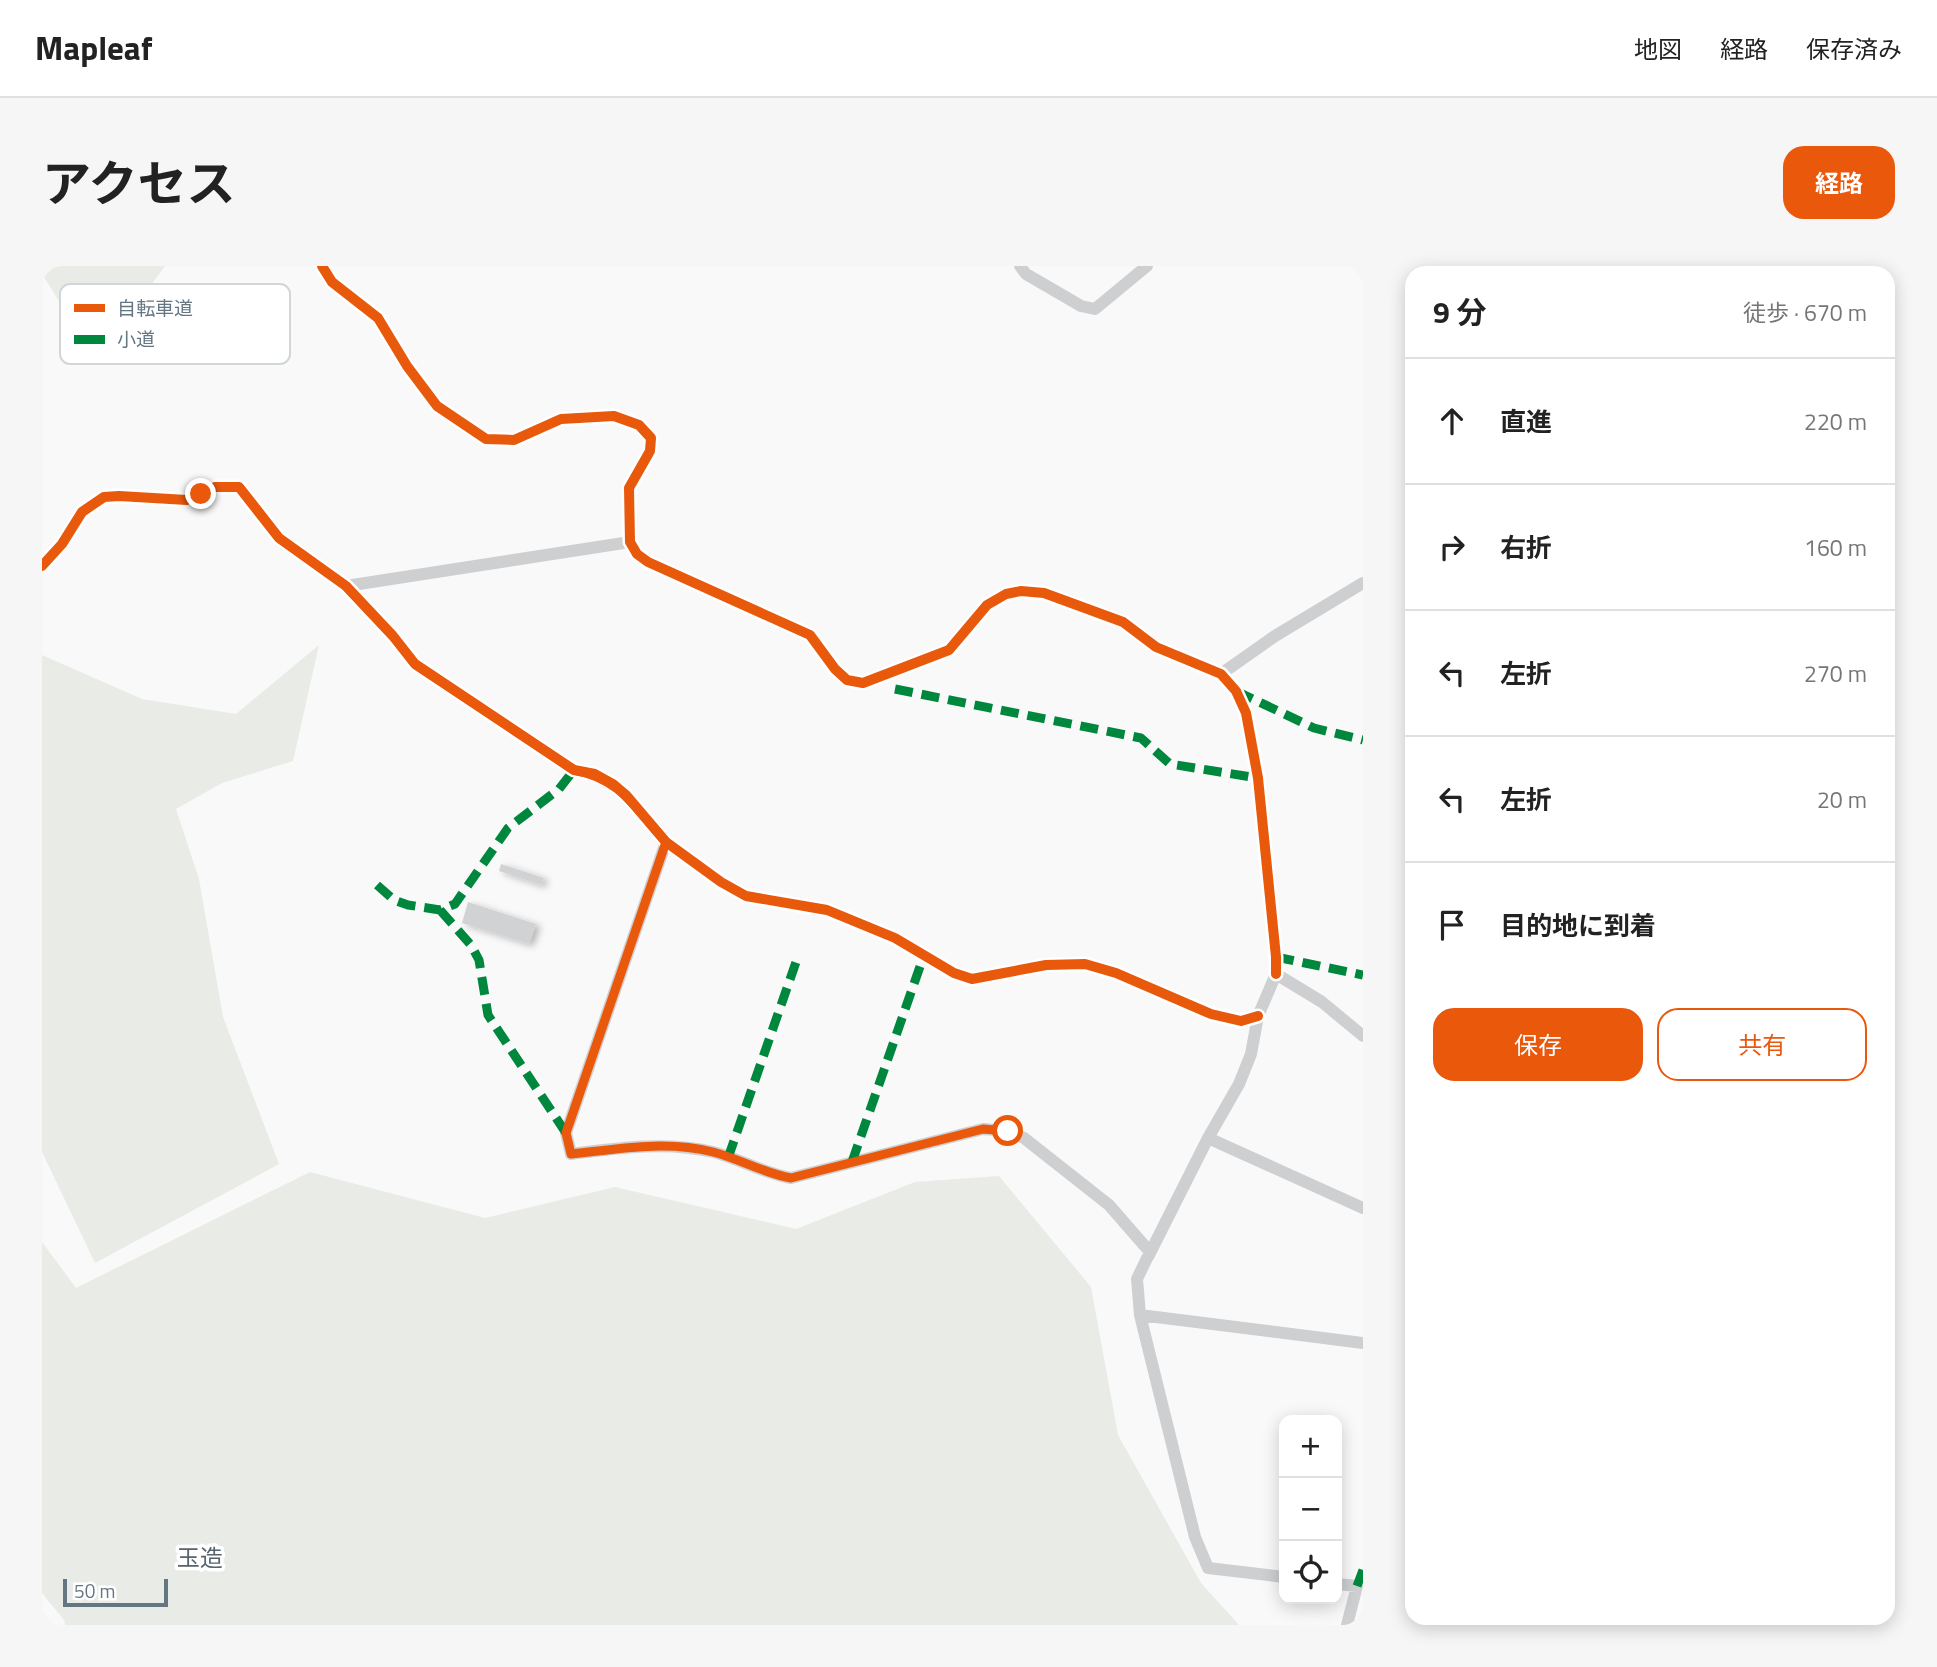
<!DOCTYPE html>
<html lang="ja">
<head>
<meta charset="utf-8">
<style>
  body { margin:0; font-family:"Titillium Web","Noto Sans JP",sans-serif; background:#f6f6f6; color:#222 }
  .controls { position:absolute; right:21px; bottom:21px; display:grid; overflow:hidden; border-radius:14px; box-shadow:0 4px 18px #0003 }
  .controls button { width:63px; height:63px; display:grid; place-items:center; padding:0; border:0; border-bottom:2px solid #e0e0e0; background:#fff; color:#222; font:35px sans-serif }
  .scale { position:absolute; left:21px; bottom:18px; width:105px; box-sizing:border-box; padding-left:7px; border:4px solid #657683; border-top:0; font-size:19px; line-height:24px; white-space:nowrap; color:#657683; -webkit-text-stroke:5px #fff; paint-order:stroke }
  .stop { position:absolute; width:21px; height:21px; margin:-16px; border:5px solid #ea580c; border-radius:50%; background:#fff }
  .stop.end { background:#ea580c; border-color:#fff; box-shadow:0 2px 7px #0008 }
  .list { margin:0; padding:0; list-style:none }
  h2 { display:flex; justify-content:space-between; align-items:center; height:91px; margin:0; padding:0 28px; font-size:30px }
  h2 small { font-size:23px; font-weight:400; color:#767676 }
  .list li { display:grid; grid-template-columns:46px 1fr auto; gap:21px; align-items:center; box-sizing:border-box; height:126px; padding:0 28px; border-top:2px solid #e0e0e0 }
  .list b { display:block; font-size:26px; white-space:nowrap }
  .list em { font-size:23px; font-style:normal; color:#767676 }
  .actions { display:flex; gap:14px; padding:21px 28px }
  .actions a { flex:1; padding:16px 0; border:2px solid #ea580c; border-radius:21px; text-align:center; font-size:24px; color:#ea580c }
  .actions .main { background:#ea580c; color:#fff }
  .icon { flex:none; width:38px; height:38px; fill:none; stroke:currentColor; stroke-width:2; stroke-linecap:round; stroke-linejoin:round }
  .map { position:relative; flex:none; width:1321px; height:1359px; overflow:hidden; border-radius:21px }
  header { display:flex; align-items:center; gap:42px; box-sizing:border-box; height:98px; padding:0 35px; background:#fff; border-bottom:2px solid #e0e0e0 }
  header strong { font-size:33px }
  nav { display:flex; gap:38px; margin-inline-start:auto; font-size:24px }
  .intro { display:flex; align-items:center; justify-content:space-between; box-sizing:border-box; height:168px; padding:0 42px }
  h1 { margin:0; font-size:49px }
  .button { padding:18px 32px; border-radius:21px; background:#ea580c; color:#fff; font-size:24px; font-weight:700 }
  main { display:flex; gap:42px; padding:0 42px }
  aside { flex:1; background:#fff; border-radius:21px; box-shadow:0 4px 18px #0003 }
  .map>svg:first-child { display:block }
  .green { fill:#e8ebe6 }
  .building { fill:#d0d2d3; filter:url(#shadow) }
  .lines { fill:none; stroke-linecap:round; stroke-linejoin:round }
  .street { stroke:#cecfd0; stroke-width:12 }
  .quiet { stroke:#00873e; stroke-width:9; stroke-dasharray:18 9; stroke-linecap:butt }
  .cycleway-casing { stroke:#fff; stroke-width:15 }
  .cycleway { stroke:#e8590c; stroke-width:10 }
  .route { stroke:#ea580c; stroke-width:9 }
  .labels { text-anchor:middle; stroke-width:7; stroke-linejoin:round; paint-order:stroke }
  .quarter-label { font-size:23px; fill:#57646e; stroke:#fff }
  .key { fill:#fff; stroke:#d1d6da; stroke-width:2 }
  .key-label { font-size:19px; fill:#657683 }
</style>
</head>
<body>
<header>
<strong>Mapleaf</strong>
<nav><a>地図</a><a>経路</a><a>保存済み</a></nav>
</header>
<div class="intro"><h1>アクセス</h1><a class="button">経路</a></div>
<main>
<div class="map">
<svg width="1321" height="1359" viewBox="0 0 1321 1359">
  <defs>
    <filter id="shadow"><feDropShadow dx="4.5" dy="2.5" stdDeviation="3.5" flood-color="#0004"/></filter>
  </defs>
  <rect width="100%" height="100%" fill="#f9f9f9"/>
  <path class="green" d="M0,0H123L109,19L82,44L29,54L0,8Z
    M277,379L251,495L180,517L134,543L157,613L181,751L237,898L53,997L0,886V389L100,433L194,448Z
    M268,906L443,952L573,921L754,963L873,916L957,910L1049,1021L1076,1169L1159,1317L1197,1359H23L22,1354L0,1327V976L34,1022Z"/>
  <path class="building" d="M459,598L502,612L499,619L457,605Z
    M426,636L494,658L487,678L420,657Z"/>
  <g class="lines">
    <path class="street" d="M280,0L290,16L336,52L365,100L395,140L444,173L472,174L519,153L572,150L597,159L609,172L608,185L587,222L588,276L595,288L606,296L768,369L793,403L805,414L821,417L907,384L945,339L964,328L979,325L1002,327L1081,356L1114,381L1179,408L1194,425L1204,447L1216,512L1234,691V708
      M978,0L984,8L1039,40L1053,43L1105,0
      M1318,0L1321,3
      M0,300L20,278L40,246L62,231L77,230L145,234L173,221H197L237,272L304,320L351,370L373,398L532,504L553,508L571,518L584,529L624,576L679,616L704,630L785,644L853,672L912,707L930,713L1004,699L1043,698L1074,707L1169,748L1199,755L1216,750
      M304,320L588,276
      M1179,408L1233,370L1321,317
      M624,576L524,867L529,888C576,882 624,875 671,886C698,893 721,907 749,912L941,863L966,865L982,872L1067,939L1108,986L1095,1013L1098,1049L1153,1271L1166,1302L1242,1311
      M1321,770L1280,736L1234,708L1216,750L1209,788L1197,818L1166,872L1321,942
      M1106,991L1166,872
      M1098,1049L1321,1077
      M1295,1318L1315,1320L1305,1359"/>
    <path class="quiet" d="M853,423L1099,472L1128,498L1216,512
      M1194,425L1272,462L1321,474
      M335,619L352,634L366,639L398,644L413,638L466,562L517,523L532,504
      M398,644L429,679L437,694L446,749L524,867
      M1234,691L1321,709
      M686,892L754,696
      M810,896L882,689
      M1315,1320L1321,1304"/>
    <g class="cycleway-casing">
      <path id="cycleway" d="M280,0L290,16L336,52L365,100L395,140L444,173L472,174L519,153L572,150L597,159L609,172L608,185L587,222L588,276L595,288L606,296L768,369L793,403L805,414L821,417L907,384L945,339L964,328L979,325L1002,327L1081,356L1114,381L1179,408L1194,425L1204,447L1216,512L1234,691V708
        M0,300L20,278L40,246L62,231L77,230L145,234L173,221H197L237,272L304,320L351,370L373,398L532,504L553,508L571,518L584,529L624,576L679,616L704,630L785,644L853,672L912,707L930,713L1004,699L1043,698L1074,707L1169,748L1199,755L1216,750"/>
    </g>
    <use href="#cycleway" class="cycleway"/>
  </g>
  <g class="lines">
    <path class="route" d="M159,228L173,221H197L237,272L304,320L351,370L373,398L532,504C580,513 593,543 624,576L524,867L529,888C576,883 624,874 671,886C698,893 721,907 749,912L941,863L966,865"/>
  </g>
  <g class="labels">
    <g class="quarter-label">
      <text x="158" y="1300">玉造</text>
    </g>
  </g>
  <rect x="18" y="18" width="230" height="80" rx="10" class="key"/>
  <rect x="32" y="38" width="31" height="8" fill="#e8590c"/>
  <rect x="32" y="69" width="31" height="9" fill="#00873e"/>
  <g class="key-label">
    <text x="75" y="49">自転車道</text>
    <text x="75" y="80">小道</text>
  </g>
</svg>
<div class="controls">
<button>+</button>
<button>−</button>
<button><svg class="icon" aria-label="locate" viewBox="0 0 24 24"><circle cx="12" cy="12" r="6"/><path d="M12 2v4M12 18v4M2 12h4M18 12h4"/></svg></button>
</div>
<div class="scale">50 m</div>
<div class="stop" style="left:966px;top:865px"></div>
<div class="stop end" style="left:159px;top:228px"></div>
</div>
<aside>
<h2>9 分<small>徒歩 · 670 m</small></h2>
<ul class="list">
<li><svg class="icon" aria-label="ahead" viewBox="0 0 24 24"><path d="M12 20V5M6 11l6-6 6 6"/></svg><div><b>直進</b></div><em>220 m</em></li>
<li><svg class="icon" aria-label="right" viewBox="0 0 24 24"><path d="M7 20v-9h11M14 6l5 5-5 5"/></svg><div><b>右折</b></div><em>160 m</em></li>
<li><svg class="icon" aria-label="left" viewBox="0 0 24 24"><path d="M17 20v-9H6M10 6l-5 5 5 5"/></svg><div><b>左折</b></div><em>270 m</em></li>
<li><svg class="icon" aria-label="left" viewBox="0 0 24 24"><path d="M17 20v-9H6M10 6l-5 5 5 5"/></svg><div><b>左折</b></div><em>20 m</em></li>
<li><svg class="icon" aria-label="arrive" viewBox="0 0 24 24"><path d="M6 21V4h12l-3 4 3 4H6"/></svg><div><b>目的地に到着</b></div></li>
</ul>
<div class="actions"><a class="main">保存</a><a>共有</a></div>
</aside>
</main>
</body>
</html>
